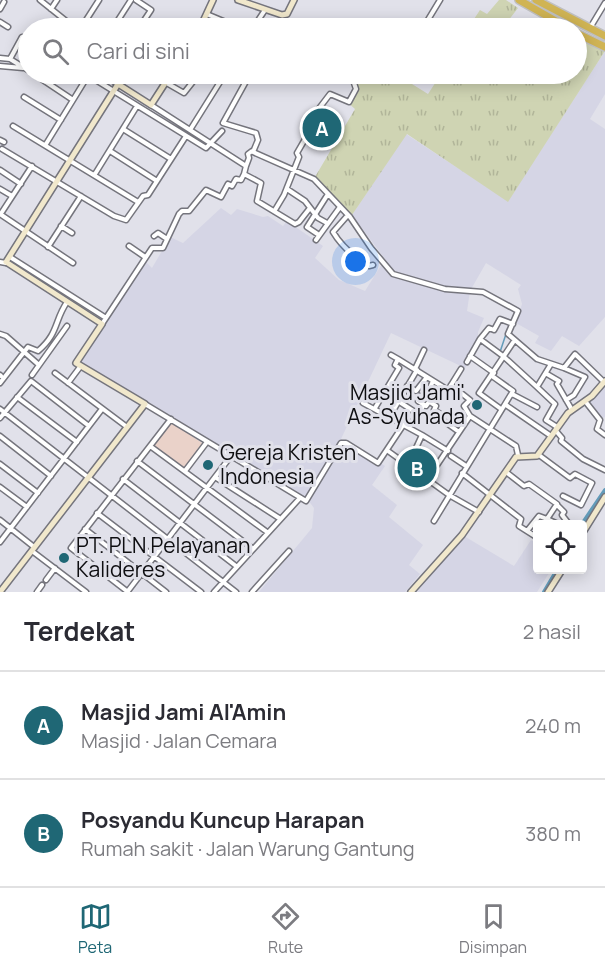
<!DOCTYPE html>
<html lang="id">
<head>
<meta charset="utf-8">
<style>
  body { margin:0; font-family:Manrope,sans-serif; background:#f2f2f3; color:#2b2b33 }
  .controls { position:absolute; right:18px; bottom:18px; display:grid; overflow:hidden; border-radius:6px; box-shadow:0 3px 15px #0003 }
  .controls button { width:54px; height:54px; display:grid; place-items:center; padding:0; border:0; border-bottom:2px solid #e1e1e2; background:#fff; color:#2b2b33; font:30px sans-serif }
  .you { position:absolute; left:356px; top:262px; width:21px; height:21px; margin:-15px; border:4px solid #fff; border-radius:50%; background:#1a73e8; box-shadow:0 0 0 9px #1a73e833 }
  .badge { display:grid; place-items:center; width:39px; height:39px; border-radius:50%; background:#1f6775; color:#fff; font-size:20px; font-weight:700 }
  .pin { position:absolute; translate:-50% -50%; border:3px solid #fff; box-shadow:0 2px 6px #0006 }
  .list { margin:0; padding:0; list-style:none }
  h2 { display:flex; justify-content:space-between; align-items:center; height:78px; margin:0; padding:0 24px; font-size:26px }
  h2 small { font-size:20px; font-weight:400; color:#7c7c81 }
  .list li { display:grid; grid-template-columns:39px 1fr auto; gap:18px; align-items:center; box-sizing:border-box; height:108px; padding:0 24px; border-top:2px solid #e1e1e2 }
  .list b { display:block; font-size:22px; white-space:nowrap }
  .list p { margin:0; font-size:20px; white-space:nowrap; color:#7c7c81 }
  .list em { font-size:20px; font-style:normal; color:#7c7c81 }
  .icon { flex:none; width:33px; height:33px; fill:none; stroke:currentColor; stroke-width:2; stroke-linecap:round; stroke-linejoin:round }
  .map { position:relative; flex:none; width:605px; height:592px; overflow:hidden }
  .search { position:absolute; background:#fff; box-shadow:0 3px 15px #0003; left:18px; right:18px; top:18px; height:66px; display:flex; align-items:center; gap:15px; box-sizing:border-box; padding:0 21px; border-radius:33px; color:#7c7c81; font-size:22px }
  .sheet { height:294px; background:#fff }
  nav { display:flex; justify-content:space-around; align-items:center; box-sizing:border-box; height:84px; border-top:2px solid #e1e1e2; background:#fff; font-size:16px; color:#7c7c81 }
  nav a { display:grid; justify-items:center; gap:3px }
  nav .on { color:#1f6775 }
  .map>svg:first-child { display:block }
  .built { fill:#d5d5e5 }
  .education { fill:#ead2c9 }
  .grass { fill:url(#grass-tufts) }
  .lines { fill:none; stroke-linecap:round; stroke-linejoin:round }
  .stream { stroke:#639bb9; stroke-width:1.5 }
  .canal { stroke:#639bb9; stroke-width:4 }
  .street-casing { stroke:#75757d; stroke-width:7 }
  .secondary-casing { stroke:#75757d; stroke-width:8 }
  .highway-casing { stroke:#c0c0c1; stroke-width:10 }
  .street { stroke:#fff; stroke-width:4 }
  .secondary { stroke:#f1e8cc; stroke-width:5 }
  .highway { stroke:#d0b454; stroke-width:7 }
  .poi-dot { fill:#1f6775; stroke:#e1e1ea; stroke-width:2 }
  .labels { text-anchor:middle; stroke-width:6; stroke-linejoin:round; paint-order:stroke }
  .poi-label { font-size:21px; fill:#0e0e11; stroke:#e1e1ea; text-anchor:start }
</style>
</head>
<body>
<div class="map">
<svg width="605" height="592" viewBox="0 0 605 592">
  <defs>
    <pattern id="grass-tufts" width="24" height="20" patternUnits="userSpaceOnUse" patternTransform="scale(1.5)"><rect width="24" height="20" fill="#cfd4b3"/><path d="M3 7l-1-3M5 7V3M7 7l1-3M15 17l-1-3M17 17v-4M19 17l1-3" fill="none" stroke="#b1b599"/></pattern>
  </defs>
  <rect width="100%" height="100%" fill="#e1e1ea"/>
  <path class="built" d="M605,51V94L590,119L605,129V317L579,346L562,336L551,351L535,343L539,336L516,323L522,304L518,289L521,285L486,263L470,291L467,311L484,318L478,332V343L465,368L391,333L341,439L385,466L372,485L397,505L389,517L423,545L409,565L420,574L405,592H259L312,528L314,508L308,500L81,362L144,260L152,268L170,237L183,243L221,208L231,215L237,209L263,217L268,216L283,226L287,221L323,246L315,258L339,280L365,291L385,259L352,215L406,134L508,201Z
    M605,386V417L603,418L589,402Z
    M464,536L514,566L531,540L537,544L538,570H551L537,592H417Z"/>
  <path class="education" d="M171,422L205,445L186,469L153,445Z"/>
  <path class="grass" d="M499,0H506L518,8L508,21L517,28H468L480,10L487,14Z
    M577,38L605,51L508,202L407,134L352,215L315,177L355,109L347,102L363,74H396L428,94L441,74H576Z"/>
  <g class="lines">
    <path class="stream" d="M507,303L517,310
      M500,352L506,334"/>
    <path class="canal" d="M582,524L605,490
      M544,592L557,570"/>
    <g class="street-casing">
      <path id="street" d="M40,0L75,28
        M136,0L151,10L139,28
        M0,9L4,2
        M51,9L57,0
        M209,15L240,28
        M0,22L8,27
        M178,24L187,28
        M81,28L99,0
        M113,28L131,0
        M253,28L265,10
        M423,28L440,0
        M590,28L605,3
        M0,58L10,59L28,70
        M10,59L22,37H28
        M0,66L23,68
        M34,74L73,100
        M86,74L206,148L222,131
        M101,74L118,84
        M151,74L184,93L199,74
        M239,74L241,75
        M250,74L223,123L256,133L258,140L253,152L314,179L350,217L371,248L393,274L445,289L483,292L518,311L508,334L537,359L564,368L575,354L605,383
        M24,97L61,120
        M151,105L246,166L244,174L261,183L257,201L295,224L299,222L310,208
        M13,126L138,202
        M123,129L171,159
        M190,130L225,74
        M0,140L4,142
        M46,144L89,74
        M2,149L114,216L126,220L143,196L148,195L186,136
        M110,151L157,181
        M246,166L249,158L248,154L252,151
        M0,170L21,184
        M95,174L137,106
        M0,189L12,196
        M287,189L305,201L318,218L327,223
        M275,210L284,195L299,157L297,153L312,127L314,115L330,94L349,102L356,89L351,74
        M2,212L32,166
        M0,214L73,263
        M348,215L333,232C342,247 354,257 369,266L373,265
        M61,226L72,233
        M319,235L307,227L328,194
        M154,236L158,233L167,239
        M316,240L340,207
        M129,246L145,257
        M48,247L81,196
        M10,257L106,318
        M0,262L6,263
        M102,324L152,248H163L179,214L182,211H189L206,190L221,197L228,184L232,186L236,179L241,180L244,174
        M0,334L6,336L39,365
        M480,339L489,328L494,330L500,319L513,324
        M391,355L398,359
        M470,356L494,373
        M467,362L480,339L503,356L537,387
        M551,364L537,387L555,404L546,420L557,427
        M564,368L585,377L574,395L566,400
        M415,369L424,350
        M55,373L127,427
        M547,374L559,381L557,384L572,410
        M0,375L1,376
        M32,375L67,326
        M433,381L425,399L420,396L418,401L426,406L441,386
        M0,383L28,347L38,351C59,333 54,321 67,302
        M68,383L80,367
        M451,385L470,400L464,406L470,416L516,446L518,455
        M407,386L416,391L427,377
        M512,394L537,407
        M17,397L77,442
        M398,401L418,414L424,405
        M585,401L600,420L597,429L605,435
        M430,402L436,406L434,410L442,415L441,419L459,432
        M363,403L422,435L416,448L420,454L412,469
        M145,404L306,501L341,443H346L378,463L404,424
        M506,405L551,436
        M375,408L399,368L395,365L398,359L448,390L461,369
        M0,409L236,592
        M501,409L479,393L514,341
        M390,416L417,370
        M0,418L31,381L89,426
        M409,427L418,414
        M556,431L562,438L561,441L583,459L605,470
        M422,435L448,451
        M0,436L51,476
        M150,446L267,532
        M388,451L449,495L479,512
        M539,455L570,478L575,474L592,483L581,505L563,496
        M451,456L466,466
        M137,461L252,548
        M0,464L38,493
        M185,471L207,442
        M506,472L524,486L529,484L557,504L547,519L539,516L527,531
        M462,473L521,519L519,526L538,538
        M215,477L279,518
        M123,479L236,566
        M427,480L470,416
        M0,487L27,507
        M557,505L564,512L562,515L569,524
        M97,513L201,592
        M547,519L558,524
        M0,520L34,547
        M434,521L513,391L492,376
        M85,529L166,592
        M0,542L102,409
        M32,551L86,592
        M46,580L55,568
        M128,591L231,456
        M37,592L42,585
        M128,592L71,548L171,419
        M214,592L299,499
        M252,592L289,551"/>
    </g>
    <g class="secondary-casing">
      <path id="secondary" d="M238,0L282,15L287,14L294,0
        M200,28L213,0
        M582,534L605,497
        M0,592L145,404L76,363L102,324L6,262L118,84L151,105L171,74
        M411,592L462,535L516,457L537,456L568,413L592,396L605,381
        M548,592L562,570"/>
    </g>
    <g class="highway-casing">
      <path id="highway" d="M519,0L568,28
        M536,0L605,36
        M576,33L605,47"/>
    </g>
    <use href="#street" class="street"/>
    <use href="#secondary" class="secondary"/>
    <use href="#highway" class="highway"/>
  </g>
  <g class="poi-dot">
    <circle cx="477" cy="405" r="6"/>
    <circle cx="208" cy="465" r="6"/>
    <circle cx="64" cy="558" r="6"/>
  </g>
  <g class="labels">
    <g class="poi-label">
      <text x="465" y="400" text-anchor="end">Masjid Jami'<tspan x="465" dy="24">As-Syuhada</tspan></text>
      <text x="220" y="460">Gereja Kristen<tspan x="220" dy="24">Indonesia</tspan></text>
      <text x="76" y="553">PT. PLN Pelayanan<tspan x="76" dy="24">Kalideres</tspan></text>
    </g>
  </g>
</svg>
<div class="controls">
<button><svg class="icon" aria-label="locate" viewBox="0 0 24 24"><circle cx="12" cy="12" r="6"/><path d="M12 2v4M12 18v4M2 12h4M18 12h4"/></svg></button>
</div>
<div class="you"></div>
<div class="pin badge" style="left:322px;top:128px">A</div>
<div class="pin badge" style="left:417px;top:468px">B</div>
<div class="search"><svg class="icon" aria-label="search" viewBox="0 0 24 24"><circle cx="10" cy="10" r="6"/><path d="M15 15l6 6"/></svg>Cari di sini</div>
</div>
<section class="sheet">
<h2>Terdekat<small>2 hasil</small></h2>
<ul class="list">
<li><span class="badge">A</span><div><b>Masjid Jami Al'Amin</b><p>Masjid · Jalan Cemara</p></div><em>240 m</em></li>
<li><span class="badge">B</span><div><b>Posyandu Kuncup Harapan</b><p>Rumah sakit · Jalan Warung Gantung</p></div><em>380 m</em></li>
</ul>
</section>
<nav>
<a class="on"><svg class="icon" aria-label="map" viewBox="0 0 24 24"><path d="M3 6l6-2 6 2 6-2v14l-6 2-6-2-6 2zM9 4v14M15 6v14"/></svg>Peta</a>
<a><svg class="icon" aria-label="directions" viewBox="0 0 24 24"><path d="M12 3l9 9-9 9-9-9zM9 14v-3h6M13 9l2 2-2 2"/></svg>Rute</a>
<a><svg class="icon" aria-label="saved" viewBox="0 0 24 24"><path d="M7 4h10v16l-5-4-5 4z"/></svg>Disimpan</a>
</nav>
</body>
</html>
